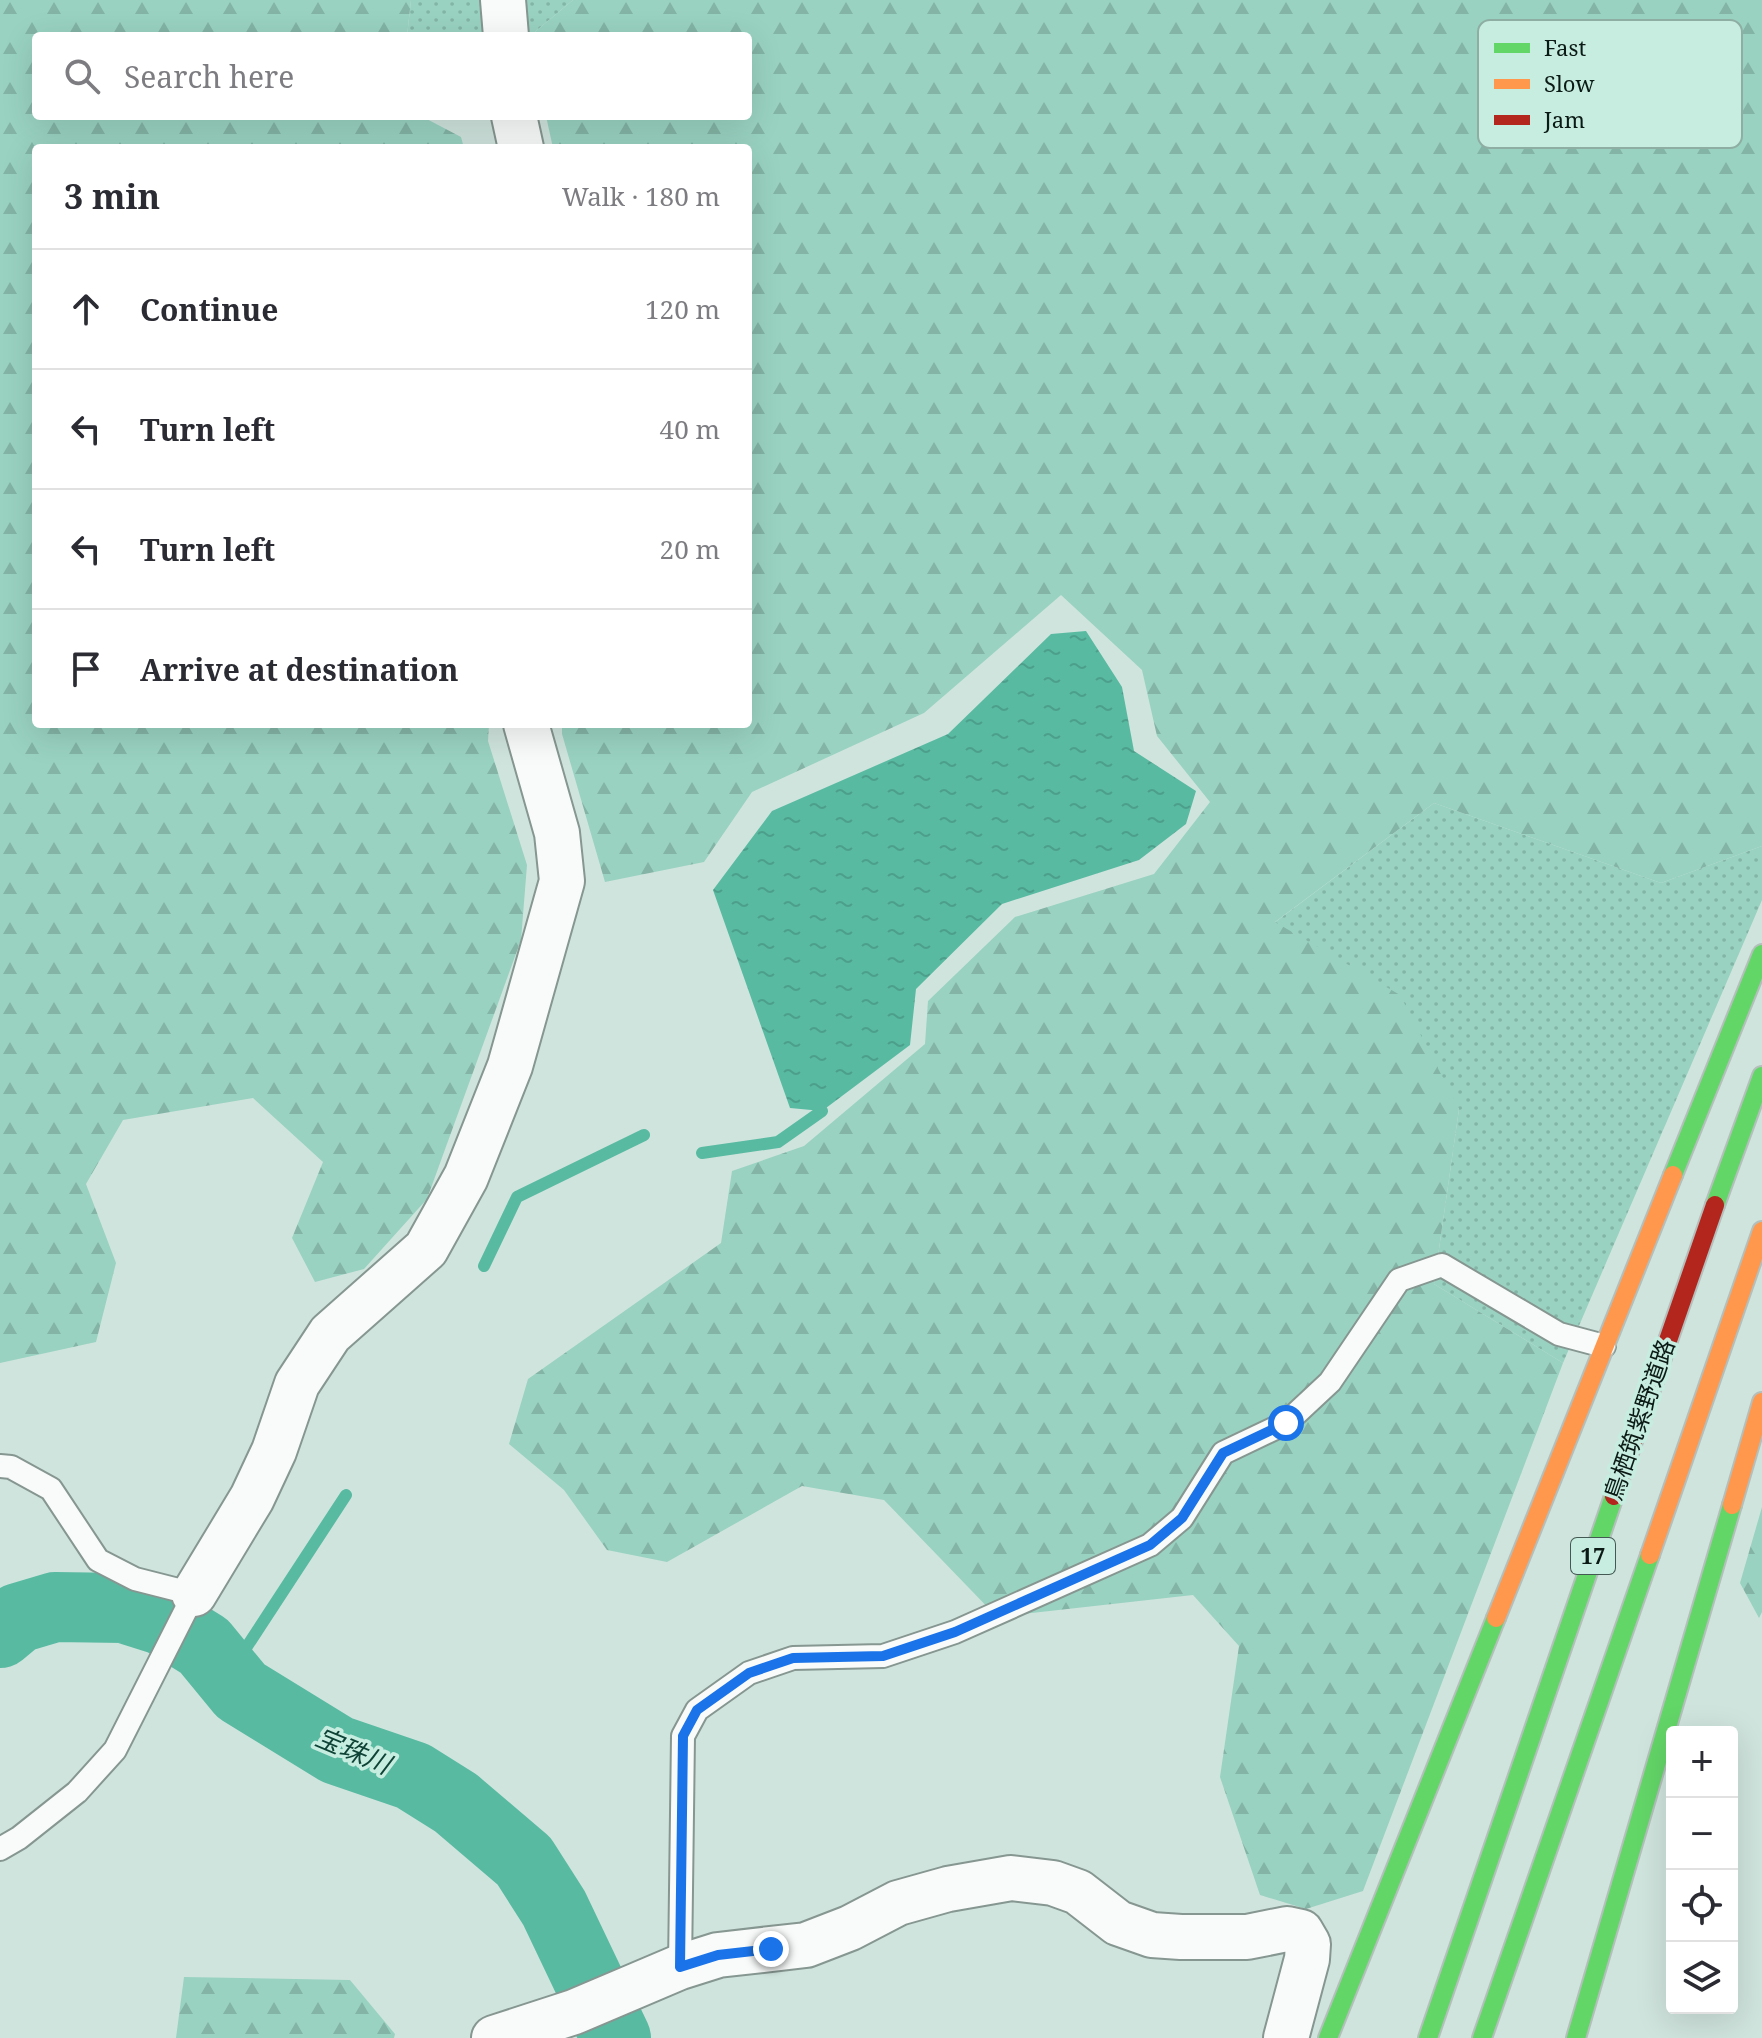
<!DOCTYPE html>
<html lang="en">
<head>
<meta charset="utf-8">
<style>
  body { margin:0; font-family:"Noto Serif","Noto Sans JP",serif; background:#f2f2f3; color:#2b2b33 }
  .controls { position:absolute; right:24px; bottom:24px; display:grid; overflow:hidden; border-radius:8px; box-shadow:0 8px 32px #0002 }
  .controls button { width:72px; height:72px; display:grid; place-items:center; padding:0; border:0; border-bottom:2px solid #e1e1e2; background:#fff; color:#2b2b33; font:40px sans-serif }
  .stop { position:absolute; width:24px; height:24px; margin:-18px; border:6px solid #1a73e8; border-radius:50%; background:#fff }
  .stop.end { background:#1a73e8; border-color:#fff; box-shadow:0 2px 8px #0008 }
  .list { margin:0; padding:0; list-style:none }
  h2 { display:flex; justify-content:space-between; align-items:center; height:104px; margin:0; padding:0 32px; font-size:34px }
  h2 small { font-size:26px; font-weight:400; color:#7c7c81 }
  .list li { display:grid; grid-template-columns:52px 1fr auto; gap:24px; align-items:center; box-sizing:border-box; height:120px; padding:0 32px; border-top:2px solid #e1e1e2 }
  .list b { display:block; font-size:30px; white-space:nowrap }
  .list em { font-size:26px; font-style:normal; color:#7c7c81 }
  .icon { flex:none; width:44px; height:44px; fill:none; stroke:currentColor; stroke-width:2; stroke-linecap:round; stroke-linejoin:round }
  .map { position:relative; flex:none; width:1762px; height:2038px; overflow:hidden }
  .search { position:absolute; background:#fff; box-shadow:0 8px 32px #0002; left:32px; top:32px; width:720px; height:88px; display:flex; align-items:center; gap:20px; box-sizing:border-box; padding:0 28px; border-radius:8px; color:#7c7c81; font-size:30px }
  .panel { position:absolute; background:#fff; box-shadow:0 8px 32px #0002; left:32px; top:144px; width:720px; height:584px; border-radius:8px }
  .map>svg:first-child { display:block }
  .grass { fill:url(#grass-dots) }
  .forest { fill:url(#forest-firs) }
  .water { fill:url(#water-ripples) }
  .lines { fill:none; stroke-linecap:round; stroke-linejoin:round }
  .stream { stroke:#59baa2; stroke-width:12 }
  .river { stroke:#59baa2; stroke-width:70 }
  .lane-casing { stroke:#869691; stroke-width:26 }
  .street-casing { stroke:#869691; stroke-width:48 }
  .fast-casing { stroke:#b4bfbc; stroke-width:22 }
  .slow-casing { stroke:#b4bfbc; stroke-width:22 }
  .jam-casing { stroke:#b4bfbc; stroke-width:22 }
  .lane { stroke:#f8fbfa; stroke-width:22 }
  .street { stroke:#f8fbfa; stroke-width:44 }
  .fast { stroke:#63d668; stroke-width:18 }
  .slow { stroke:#ff974d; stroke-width:18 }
  .jam { stroke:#b3261e; stroke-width:18 }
  .route { stroke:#1a73e8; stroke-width:10 }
  .labels { text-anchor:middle; stroke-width:7; stroke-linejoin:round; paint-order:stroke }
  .shield { fill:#c6ede0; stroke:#445953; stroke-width:2 }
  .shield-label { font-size:22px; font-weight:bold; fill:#0c1a16 }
  .street-label { font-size:24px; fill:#0c1a16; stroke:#c6ede0 }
  .water-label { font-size:26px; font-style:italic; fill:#0e4335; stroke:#c6ede0 }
  .key { fill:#c6ede0; stroke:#8eaea3; stroke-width:2 }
  .key-label { font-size:22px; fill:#0c1a16 }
</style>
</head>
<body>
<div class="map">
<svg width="1762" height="2038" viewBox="0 0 1762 2038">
  <defs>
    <pattern id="grass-dots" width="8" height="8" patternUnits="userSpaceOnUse" patternTransform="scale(2)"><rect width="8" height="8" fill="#99d2c1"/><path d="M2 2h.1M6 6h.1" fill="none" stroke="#83b4a5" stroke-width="1.8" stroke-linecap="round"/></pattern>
    <pattern id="forest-firs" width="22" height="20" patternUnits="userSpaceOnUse" patternTransform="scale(2)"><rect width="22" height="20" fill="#99d2c1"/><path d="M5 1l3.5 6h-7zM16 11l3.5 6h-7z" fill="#83b4a5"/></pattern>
    <pattern id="water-ripples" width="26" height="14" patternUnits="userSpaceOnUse" patternTransform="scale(2)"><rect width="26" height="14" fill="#59baa2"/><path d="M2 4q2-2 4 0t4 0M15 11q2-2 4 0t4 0" fill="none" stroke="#4c9f8b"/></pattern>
  </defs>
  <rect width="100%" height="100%" fill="#cfe4dd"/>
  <path class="grass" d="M411,0H573L530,36H407Z
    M1434,803L1661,883L1762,846V900L1563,1363L1434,1284L1459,1109L1274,923Z"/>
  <path class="forest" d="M0,0H411L407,36H36V116H421L461,137L464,148H36V724H489L488,741L527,865L521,940L427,1199L364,1269L315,1282L292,1238L323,1162L253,1098L123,1120L86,1184L116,1263L96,1342L0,1363Z
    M573,0H1762V846L1661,883L1434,803L1275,922L1400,995L1459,1109L1434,1284L1563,1363L1363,1891L1306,1909L1260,1895L1220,1777L1239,1646L1193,1595L997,1617L884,1500L802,1486L667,1562L607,1550L564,1490L509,1444L528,1379L721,1243L732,1171L804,1146L925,1044L928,1001L1015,917L1154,874L1210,802L1157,736L1142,670L1061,595L924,713L752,792L704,862L605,882L562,734V724H748V148H553L546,116H748V36H530Z
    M1762,1507V1612L1759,1618L1740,1583Z
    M184,1977L350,1980L395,2034L394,2038H176Z"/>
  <path class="water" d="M1086,631L1122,687L1134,751L1196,791L1186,824L1139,860L1002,904L916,989L910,1045L822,1111L790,1108L713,890L772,811L948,734L1051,634Z"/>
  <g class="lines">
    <path class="stream" d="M702,1153L778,1142L822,1111
      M484,1266L517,1197L644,1135
      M204,1646L244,1651L346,1495"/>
    <path class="river" d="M0,1633L18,1618L55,1607L124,1608L162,1620L204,1646L241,1691L337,1750L413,1776L456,1803L524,1861L554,1908L616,2038"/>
    <g class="lane-casing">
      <path id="lane" d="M0,1466L11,1467L51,1489L98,1560L135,1579L194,1594L115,1750L77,1792L19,1838L0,1849
        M680,1967L683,1736L697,1710L749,1673L793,1658L883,1656L955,1632L1150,1545L1182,1518L1223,1453L1286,1423L1330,1382L1399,1280L1442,1265L1559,1334L1604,1346"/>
    </g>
    <g class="street-casing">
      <path id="street" d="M503,0L506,36
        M514,116L521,148
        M194,1594L252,1498L274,1451L297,1384L330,1334L426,1249L466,1177L510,1066L562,881L557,833L526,724
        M494,2038L574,2012L680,1967L718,1955L806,1945L850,1928L898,1903L948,1889L1011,1878L1053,1883L1078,1892L1118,1923L1152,1935L1181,1937H1247L1287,1929L1301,1932L1308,1944L1307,1959L1286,2038"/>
    </g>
    <g class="fast-casing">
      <path id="fast" d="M1673,1175L1762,954
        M1715,1205L1762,1076
        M1328,2038L1496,1618
        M1428,2038L1614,1496
        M1482,2038L1650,1555
        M1576,2038L1732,1505"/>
    </g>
    <g class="slow-casing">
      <path id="slow" d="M1732,1505L1762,1402
        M1650,1555L1762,1231
        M1496,1618L1673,1175"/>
    </g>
    <g class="jam-casing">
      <path id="jam" d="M1614,1496L1715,1205"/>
    </g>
    <use href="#lane" class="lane"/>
    <use href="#street" class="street"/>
    <use href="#fast" class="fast"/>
    <use href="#slow" class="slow"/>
    <use href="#jam" class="jam"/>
  </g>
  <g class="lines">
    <path class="route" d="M771,1949L718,1955L680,1967L683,1736L697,1710L749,1673L793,1658L883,1656L955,1632L1150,1545L1182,1518L1223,1453L1286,1423"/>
  </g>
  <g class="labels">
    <rect class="shield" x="1571" y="1538" width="44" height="36" rx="6"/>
    <g class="shield-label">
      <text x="1593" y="1564">17</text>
    </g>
    <g class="street-label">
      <text transform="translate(1640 1420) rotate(-71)" y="8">鳥栖筑紫野道路</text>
    </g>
    <g class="water-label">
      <text transform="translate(353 1751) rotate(23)" y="9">宝珠川</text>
    </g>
  </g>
  <rect x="1478" y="20" width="264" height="128" rx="12" class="key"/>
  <rect x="1494" y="43" width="36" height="10" fill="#63d668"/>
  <rect x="1494" y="79" width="36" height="10" fill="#ff974d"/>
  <rect x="1494" y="115" width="36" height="10" fill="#b3261e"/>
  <g class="key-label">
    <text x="1544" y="56">Fast</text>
    <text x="1544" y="92">Slow</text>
    <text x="1544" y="128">Jam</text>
  </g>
</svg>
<div class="controls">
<button>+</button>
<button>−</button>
<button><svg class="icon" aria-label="locate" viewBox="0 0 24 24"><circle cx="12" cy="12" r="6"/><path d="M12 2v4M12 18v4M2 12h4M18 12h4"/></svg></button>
<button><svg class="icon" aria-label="layers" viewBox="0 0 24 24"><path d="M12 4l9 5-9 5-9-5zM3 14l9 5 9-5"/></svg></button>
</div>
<div class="stop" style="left:1286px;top:1423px"></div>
<div class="stop end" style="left:771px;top:1949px"></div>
<div class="search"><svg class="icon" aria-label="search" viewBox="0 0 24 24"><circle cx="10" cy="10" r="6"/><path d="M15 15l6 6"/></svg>Search here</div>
<section class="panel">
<h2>3 min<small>Walk · 180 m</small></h2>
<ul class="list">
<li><svg class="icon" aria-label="ahead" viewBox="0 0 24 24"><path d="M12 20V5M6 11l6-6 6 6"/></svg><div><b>Continue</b></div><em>120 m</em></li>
<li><svg class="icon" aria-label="left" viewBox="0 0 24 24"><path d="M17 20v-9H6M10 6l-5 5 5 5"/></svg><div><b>Turn left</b></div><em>40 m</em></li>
<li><svg class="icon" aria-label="left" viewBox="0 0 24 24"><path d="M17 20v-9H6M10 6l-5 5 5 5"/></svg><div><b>Turn left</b></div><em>20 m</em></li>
<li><svg class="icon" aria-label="arrive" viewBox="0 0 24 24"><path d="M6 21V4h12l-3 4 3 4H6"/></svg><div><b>Arrive at destination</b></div></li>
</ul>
</section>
</div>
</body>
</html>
